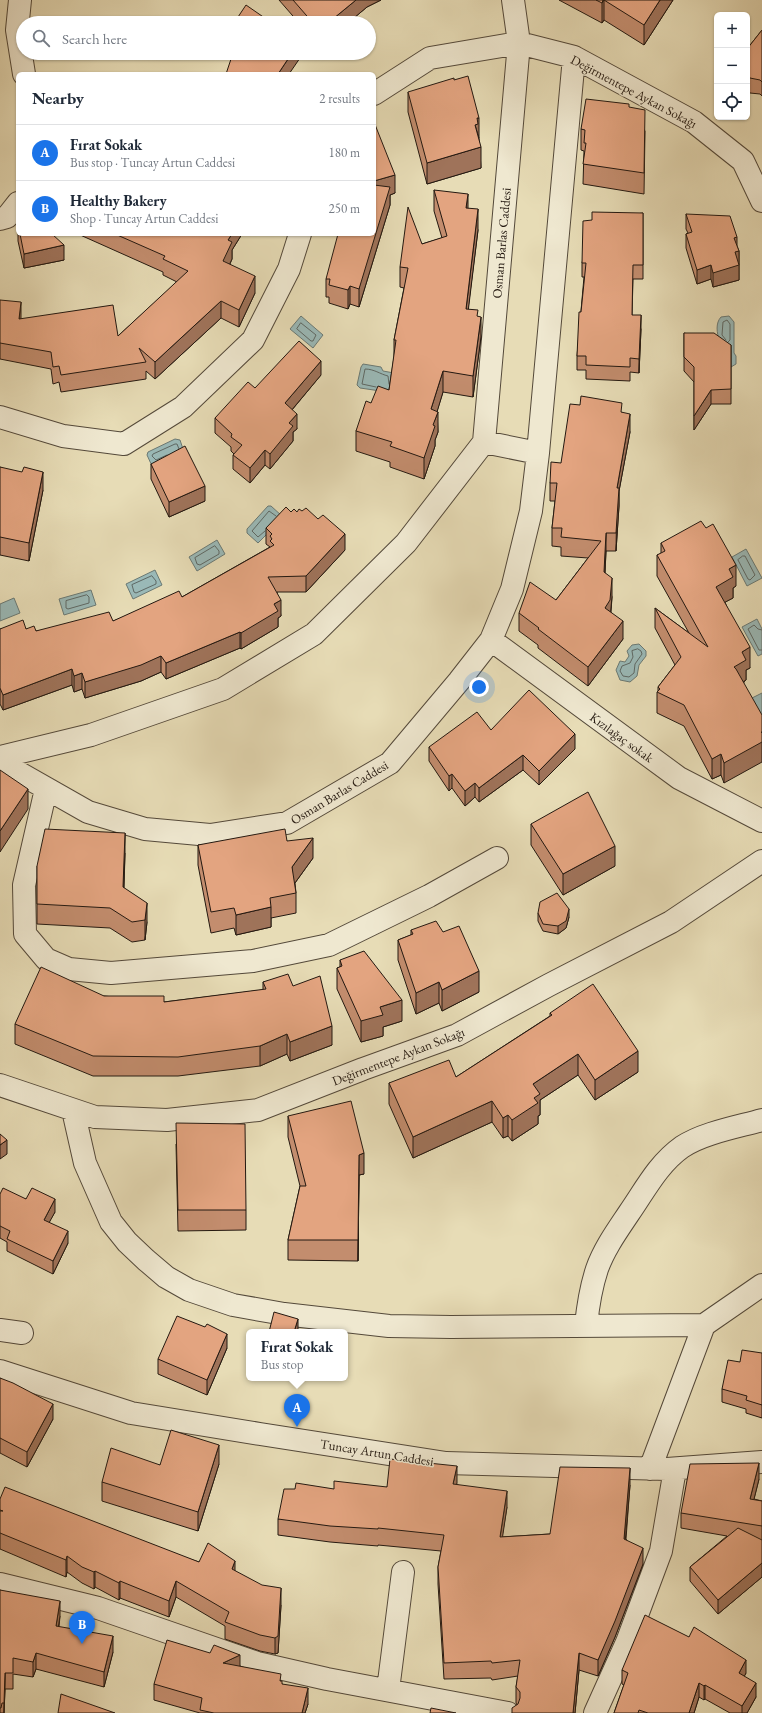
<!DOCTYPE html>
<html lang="en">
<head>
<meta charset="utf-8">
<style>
  body { margin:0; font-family:"EB Garamond",serif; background:#f2f2f3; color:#1f2937 }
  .controls { position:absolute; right:12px; top:12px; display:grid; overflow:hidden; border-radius:6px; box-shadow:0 1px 3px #0004 }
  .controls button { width:36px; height:36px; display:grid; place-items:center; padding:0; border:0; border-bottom:1px solid #e0e1e3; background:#fff; color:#1f2937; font:20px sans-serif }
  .you { position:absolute; left:479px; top:687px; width:14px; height:14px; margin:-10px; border:3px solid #fff; border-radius:50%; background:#1a73e8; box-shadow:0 0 0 6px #1a73e833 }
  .badge { display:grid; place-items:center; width:26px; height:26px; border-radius:50%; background:#1a73e8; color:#fff; font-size:13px; font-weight:700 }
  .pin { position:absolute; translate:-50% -33px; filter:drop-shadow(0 1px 2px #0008) }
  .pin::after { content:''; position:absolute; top:21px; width:14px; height:12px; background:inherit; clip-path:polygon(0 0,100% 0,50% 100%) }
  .popup { position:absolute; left:246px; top:1329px; width:102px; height:52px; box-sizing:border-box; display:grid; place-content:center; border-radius:6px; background:#fff; filter:drop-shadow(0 1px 3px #0005); font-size:13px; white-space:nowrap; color:#747a83 }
  .popup b { font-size:15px; color:#1f2937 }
  .popup::after { content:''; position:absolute; left:50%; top:100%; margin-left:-8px; border:8px solid transparent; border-top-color:#fff }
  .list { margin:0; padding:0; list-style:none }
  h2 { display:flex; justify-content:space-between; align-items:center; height:52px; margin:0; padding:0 16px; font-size:17px }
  h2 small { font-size:13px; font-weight:400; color:#747a83 }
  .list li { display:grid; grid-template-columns:26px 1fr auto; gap:12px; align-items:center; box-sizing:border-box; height:56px; padding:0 16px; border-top:1px solid #e0e1e3 }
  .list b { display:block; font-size:15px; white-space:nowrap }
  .list p { margin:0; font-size:13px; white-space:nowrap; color:#747a83 }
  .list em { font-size:13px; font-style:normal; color:#747a83 }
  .icon { flex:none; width:22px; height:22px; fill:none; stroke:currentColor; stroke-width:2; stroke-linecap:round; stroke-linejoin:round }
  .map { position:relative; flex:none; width:762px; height:1713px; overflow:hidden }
  .search { position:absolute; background:#fff; box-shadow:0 1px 3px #0004; left:16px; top:16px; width:360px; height:44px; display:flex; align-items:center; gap:10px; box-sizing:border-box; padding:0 14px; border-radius:22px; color:#747a83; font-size:15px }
  .panel { position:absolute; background:#fff; box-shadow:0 1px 3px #0004; left:16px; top:72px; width:360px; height:164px; border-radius:6px }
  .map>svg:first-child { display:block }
  .water { fill:#9ab9b7; stroke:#6a7974 }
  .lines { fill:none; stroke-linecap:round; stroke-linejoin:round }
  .shore { stroke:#5e6864; stroke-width:1 }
  .minor-casing { stroke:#54493a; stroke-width:24 }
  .minor { stroke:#efe8d0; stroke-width:22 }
  .wall { fill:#c38d6e; stroke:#231810 }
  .shaded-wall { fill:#9f735a; stroke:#231810 }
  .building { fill:#e3a480; stroke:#231810 }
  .labels { text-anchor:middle; stroke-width:3; stroke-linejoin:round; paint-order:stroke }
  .street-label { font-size:13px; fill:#231810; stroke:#efe8d0 }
</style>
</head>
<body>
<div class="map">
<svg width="762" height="1713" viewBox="0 0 762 1713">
  <rect width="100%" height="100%" fill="#e7dcb6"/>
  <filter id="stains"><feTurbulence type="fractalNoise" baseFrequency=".005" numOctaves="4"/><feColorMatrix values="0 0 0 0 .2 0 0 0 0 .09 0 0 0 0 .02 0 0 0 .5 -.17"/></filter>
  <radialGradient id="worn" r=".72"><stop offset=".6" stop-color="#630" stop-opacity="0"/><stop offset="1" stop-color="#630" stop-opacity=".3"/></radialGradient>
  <path class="water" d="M301,316L323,335L313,348L290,329Z
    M729,316L734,322V353L736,356V364L731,367C725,354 710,329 721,317Z
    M363,364L381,367L383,371L394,373L401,394L360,388L357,385L361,367Z
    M175,439L180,440L184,452L152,466L147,455L148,452Z
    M268,506H271L282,516V519L258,543L247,533V529Z
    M217,540L225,554L197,571L189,557Z
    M746,549L762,578L747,586L732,557Z
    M155,570L162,585L133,599L126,584Z
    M91,590L96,605L64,615L59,599Z
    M14,598L20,613L0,621V604Z
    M757,619L762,629V654L758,656L742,627Z
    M639,644L646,651V656L639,665L637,676L630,682L620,680L616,670L620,661L625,662L629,656L627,651L632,645Z
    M762,693V721L750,699Z"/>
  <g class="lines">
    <path class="shore" d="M301,323L316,335L313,341H311L297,329Z
      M726,340L722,335L723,322L727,320L730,324V340L728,342
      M376,387L362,384L365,369C374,369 380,374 388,376L389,384
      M167,455L156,460L152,456L153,454L175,444H177L179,449
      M265,531L258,537L252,531L269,511L276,516
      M215,546L219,551V554L200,565L197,564L195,558Z
      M743,556H745L755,575L750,580L748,579L738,560Z
      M152,576L156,581V584L136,593L134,592L132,585Z
      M87,595L89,597V603L68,609L66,608V601Z
      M762,630L758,629L754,625L748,629L759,650H762
      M638,649L641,651L642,654L635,664L634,673L629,677L623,676L620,671L622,666L630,663L633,657L632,651Z"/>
    <g class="minor-casing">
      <path id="minor" d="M20,0L17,30L24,74
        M374,94L430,58L519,43L513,0
        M0,219L7,217L18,203
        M0,417L63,436L124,444L183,407L253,340L289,269L300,234
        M538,453L574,57
        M491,640L679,778L762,821
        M0,757L91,735L223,689L314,634L406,543L484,442L519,43L574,57L694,122L743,161L762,201
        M0,762L88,812L145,829L210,835L287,823L390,763L459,681L491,640L512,589L531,511L538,453L484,442
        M46,789L24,885L25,934L46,959L69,969L111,973L253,961L329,945L429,896L497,858
        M0,1085L95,1117L167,1120L258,1110L363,1069L457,1035L549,985L671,922L762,861
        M73,1110L85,1163L111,1222L127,1242L146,1260L166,1277L189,1290L233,1305L284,1314L389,1326L451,1327L704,1325
        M586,1325C588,1306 591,1287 597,1269C604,1249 617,1231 629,1213C645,1190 658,1164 682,1147C703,1133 737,1127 762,1120
        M0,1330L22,1333
        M0,1371L131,1413L260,1434L446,1463L667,1469L762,1462
        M650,1469L704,1325L762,1285
        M0,1584L98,1608L257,1663L327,1679L508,1713
        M388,1690L403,1572
        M595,1713L627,1642L661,1551L675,1469"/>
    </g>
    <use href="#minor" class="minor"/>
  </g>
  <path class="wall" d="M279,0H381L367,7L348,23H299Z
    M559,0H673L644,45L604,20L602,23Z
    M762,30V96L760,94L750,93L747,89V49Z
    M408,92L479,138L481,168L427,184L408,112Z
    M629,107L645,131L644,194L583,184L584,151L581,150V129Z
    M374,122L395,193L390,195V205L359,307L350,304L348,309L329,303V297H326V279L374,234Z
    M434,190L468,208L478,230L468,309L478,317L481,337L473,397L443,392L437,411L438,432L435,440V446L424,479L390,467V462L356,451V431L371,403L389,390L394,357V340L404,288L400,287V267L422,244L442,238L434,211Z
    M643,213V279H633L632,315L641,329L639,373L630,372V381L586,379V370H577V356L584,277H582V263L592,220Z
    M686,214L737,246L739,251V280L713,287L711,279L697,284L686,248V234L688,233L686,229Z
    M18,234H52L64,260L24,268L18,241Z
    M78,234H242L232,250V259L230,264L255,293L239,327L221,318L155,379L146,371V379L61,392L59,382L53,384L51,369L0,359V300L21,319L118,336L177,282L163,275V272Z
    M684,333L731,345V404H711L694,430V382L684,371Z
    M321,375L292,410L297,429L293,432V441L270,469L265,465L250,483L233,469V455L234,454L231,451V447L215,433V418L255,388Z
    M622,412L630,432L619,491V506L616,551H606L605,573L612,597L611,612L623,639L588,686L538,648V645L519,631V613L556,600L588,558L561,556V547L552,546V528L555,501H550V483L561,463Z
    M151,464L205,501L169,517L151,479Z
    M0,467L43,490L29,561L0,555Z
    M291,512L345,550L306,592H277L281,616L278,618V627L241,649L240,648L166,679L161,672L141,681L85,698L82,689L74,692L72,685L3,710L0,704V629H26L36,631L113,621L182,597L270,547L266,544V528Z
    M661,543L736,586L733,588V598L725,602L750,668L746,670V680L744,682L724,783L721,775L712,779L684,726L657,713V692L658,691V687L675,665L655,628V608L689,633L657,576V555L661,554Z
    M491,730L575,749L539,785L523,770L479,802L475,797L465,806L452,788L449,791L429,761V747Z
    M531,824L615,866L563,895L531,845Z
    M287,841L313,858L295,883L296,893V913L271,918V927L236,935L234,928L211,933L198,865V845Z
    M125,853L124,888L147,922L145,940L132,942L110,928L37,924V866Z
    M538,913L569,917L566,928L558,934L543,931L538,921Z
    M411,930L479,992L442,1011L439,1003L416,1014L398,960V940L411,935Z
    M340,960L402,1021L383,1027V1036L361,1042L337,989V968L340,967Z
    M263,982L293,986L332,1045L290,1061L287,1054L260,1066L178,1076H93L15,1044V1024L104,996L164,1002L263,990Z
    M550,1013L638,1072L595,1100L578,1075L540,1100V1115L538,1116V1124L512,1141L508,1136L503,1138L492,1122L413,1158L389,1104V1083L456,1077L550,1016Z
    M288,1116L364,1174L359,1175L358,1261L288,1260V1240L300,1186L288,1137Z
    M176,1144L246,1210V1230L178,1231Z
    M0,1194L26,1199L55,1212L49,1222L68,1243L53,1274L7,1251V1242L0,1238Z
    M227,1348L207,1395L158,1374V1359Z
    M762,1353V1418L746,1413V1409L722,1402V1389Z
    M0,1378L53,1419L27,1467L0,1453Z
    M219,1464L198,1531L102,1501V1482L160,1465Z
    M759,1479L754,1499L762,1501V1577L718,1614L690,1581V1567L727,1536L681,1528V1513Z
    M457,1483L456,1484L507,1507L502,1537L550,1534L630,1485L626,1539L643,1564L615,1637L598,1676L579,1670L575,1713H512L517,1705L516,1703V1687L518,1676L492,1680L491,1678L444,1679L438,1584V1567L441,1551L378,1545V1546L330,1542L278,1535V1519L387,1487Z
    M0,1499L199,1562L235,1571L281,1605L278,1653L275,1654L260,1651L225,1639V1626L176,1597L169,1617L120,1598L119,1600L95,1587L94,1589L82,1583L67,1572L66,1577L0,1549Z
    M0,1590L60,1616L59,1627L113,1652L104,1687L36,1669L33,1677L13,1674V1689H5L4,1713H0Z
    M240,1666L281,1681L282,1684L308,1704L305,1713H200L154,1700V1684Z
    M622,1670L746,1673L744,1676L756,1697L747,1713H730L705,1699L704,1700L699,1697L694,1713H614L624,1685L622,1684Z"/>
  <path class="shaded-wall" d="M356,0H381L367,7L348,23H328Z
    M604,0V20L602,23V3Z
    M660,0H673L644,45V25Z
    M292,53H300V58L289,74H278Z
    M477,118H479V138L475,125Z
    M481,147V168L427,184V163Z
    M395,175V193L390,195V205L359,307V289L374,199V181Z
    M468,194V215L466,208Z
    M478,209V230L466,329V309Z
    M232,234H242L232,250V259L223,278V261L228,240Z
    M737,237V251H739V280L713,287V273L734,238Z
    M64,245V260L24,268V254Z
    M711,265V279L697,284V270Z
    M255,276V293L239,327V310Z
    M350,286V304L348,309V290Z
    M221,301V318L155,379V362Z
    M21,302V319H19Z
    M641,315V329L639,373V359Z
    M481,317V337L473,397V376Z
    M321,361V375L285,418V403Z
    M443,371V392L434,422L438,412V432L435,440V446L424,479V458L431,409Z
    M711,390V404L694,430V416Z
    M297,414V429L293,432V441L270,469V454L289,423Z
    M630,414V432L619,491V506L616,551L617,488Z
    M265,450V465L250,483V468Z
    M43,472V490L29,561V543Z
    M205,486V501L169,517V502Z
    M606,533V551L604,591V572Z
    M345,534V550L306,592V576Z
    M736,565V586L733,588V598L716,607V587L729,569Z
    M612,578V597L610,618L605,608Z
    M281,600V616L278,618V627L241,649V633L274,604Z
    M623,621V639L588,686V667Z
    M240,632V648L166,679V663Z
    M750,647V668L746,670V680L734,687V667L742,652Z
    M161,656V672L141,681L85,698V682Z
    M72,669V685L3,710V695Z
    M82,673V689L74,692V676Z
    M761,732H762V762L724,783V763Z
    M575,734V749L539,785V771Z
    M721,754V775L712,779V759Z
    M523,755V770L479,802V788Z
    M452,774V788L449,791V776Z
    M475,783V797L465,806V791Z
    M28,789V809L0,852V831Z
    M125,833V853L123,907V887Z
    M313,838V858L292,887V867Z
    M615,846V866L563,895V874Z
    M147,903V922L145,940V920Z
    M271,907V927L236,935V915Z
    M569,909V917L566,928L558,934V926Z
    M479,971V992L442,1011V990Z
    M439,982V1003L416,1014V993Z
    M402,1000V1021L383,1027V1036L361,1042V1021L380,1007Z
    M332,1026V1045L290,1061V1042Z
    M287,1034V1054L260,1066V1046Z
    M638,1051V1072L595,1100V1080Z
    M578,1054V1075L540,1100V1115L538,1116V1124L512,1141V1120L533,1084Z
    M492,1101V1122L413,1158V1137Z
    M508,1115V1136L503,1138V1118Z
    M7,1140V1154L0,1159V1145Z
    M364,1153V1174L359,1175L358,1261L359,1155Z
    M55,1199V1212L44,1232V1220Z
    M68,1231V1243L53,1274V1261Z
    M298,1319V1332H294Z
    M227,1334V1348L207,1395V1380Z
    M53,1404V1419L27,1467V1452Z
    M219,1445V1464L198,1531V1512Z
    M759,1463V1479L750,1515V1499Z
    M457,1466V1483L453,1500V1484Z
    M630,1468V1485L624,1555V1539Z
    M507,1491V1507L500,1554V1537Z
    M643,1548V1564L615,1637L598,1676V1660Z
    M67,1556V1572L66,1577V1560Z
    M235,1561V1577L232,1569Z
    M762,1563V1577L718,1614V1600Z
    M95,1571V1587L94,1589V1572Z
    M120,1581V1598L119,1600V1583Z
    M176,1581V1597L169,1617V1601Z
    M281,1588V1605L278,1653L275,1654V1638Z
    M60,1601V1616L56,1642V1626Z
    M113,1636V1652L104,1687V1672Z
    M36,1653V1669L33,1677V1662Z
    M579,1653V1670L575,1713H573Z
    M240,1655V1671L223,1663Z
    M746,1660V1673L739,1687V1673Z
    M5,1673V1689L4,1713V1703Z
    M699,1683V1697L694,1713H689Z
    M756,1683V1697L747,1713H742V1706Z
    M705,1685V1699L704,1700V1686Z
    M308,1688V1704L305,1713H302Z"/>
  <path class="building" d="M293,0H356L328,23H313Z
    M596,0H603L602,3Z
    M604,0H660L644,25Z
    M246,5L272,23H234Z
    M762,30V82L760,80L750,78L747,74V49Z
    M233,53H292L278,74H226Z
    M468,76L479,118H477L478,124L475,125L481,147L427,163L408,92L454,78V80Z
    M586,99L629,104V107L645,110L644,173L583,164L586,143H584L585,130L581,129Z
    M374,122L395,175L374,181Z
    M374,185L390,187L359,289L350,286L348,290L329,285L330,279H326L338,234H374Z
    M434,190L468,194L466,208L478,209L466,309L478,310L477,316L481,317L473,376L443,371L431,409L438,412L433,425L435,426L424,458L390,446L392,442L356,431L366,401L371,403L378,386L389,390L396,340H394L408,268L400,267L408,207L422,244L447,236Z
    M592,212L643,213V265H633L632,315H641L639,359L630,358V367L586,365V356H577L579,312H581L586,263H582L583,221L592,220Z
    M686,214L730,216L737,237L734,238L739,251L735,252L739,265L713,273L711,265L697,270L686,234L692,232Z
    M20,234H52L64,245L24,254Z
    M115,234H232L228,240L232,242L223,261L255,276L239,310L221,301L155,362L139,348L146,362L61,375L59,366L53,367L51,352L0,343V300L21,302L19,319L113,305L118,336L188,271L163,259L165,256Z
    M684,333H714L731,345V389L711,390L694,416V367L684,357Z
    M299,341L321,361L285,403L297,414L289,423L293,426L270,454L265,450L250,468L233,455L242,445L231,437L232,434L215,418L248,382L255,388Z
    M581,396L622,403L621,412L630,414L617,488H619L616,533H606L604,572L612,578L610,600L605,608L623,621L588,667L538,629L539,628L519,613L530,582L556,600L601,541L561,537L562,528H552L557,483H550L551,462L561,463L570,404L580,405Z
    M185,446L205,486L169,502L151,464Z
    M0,467L22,472L24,467L43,472L29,543L0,537Z
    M286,507L291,512L294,509L297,512L299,509L302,511L306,508L318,519L323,515L345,534L306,576L268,577L281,600L274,604L278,611L241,633L240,632L166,663L161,656L141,665L85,682L82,673L74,676L72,669L3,695L0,688V629L23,620L26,629L34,626L36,631L109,612L113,621L179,591L182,597L274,545L270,541L272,539L270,536L272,534L266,528Z
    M701,521L706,528L713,524L736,565L729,569L733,577L716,587L750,647L742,652L746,660L734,667L736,669L762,715V732H761L762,733V742L724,763L721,754L712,759L684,705L657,692L660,689L658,687L681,657L655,608L708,647L657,555L665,551L661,543Z
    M529,690L575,734L539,771L523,755L479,788L475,783L465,791L452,774L449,776L429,747L477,712L491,730Z
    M0,770L28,789L0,831Z
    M588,792L615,846L563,874L531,824Z
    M45,829L125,833L123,887L147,903L145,920L132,922L110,908L37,904V866Z
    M285,829L287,841L313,838L292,867L296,893L270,898L271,907L236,915L234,908L211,912L198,845Z
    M557,893L569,909L566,921L558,926L543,924L538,913L540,902Z
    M436,921L443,932L459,926L479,971L442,990L439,982L416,993L398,940L413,934L411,930Z
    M364,951L402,1000L380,1007L383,1015L361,1021L337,968L342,966L340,960Z
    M41,967L104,996H164V1002L266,989L263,982L288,974L293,986L320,976L332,1026L290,1042L287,1034L260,1046L178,1057L93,1056L15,1024Z
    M593,984L638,1051L595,1080L578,1054L533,1084L540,1094L534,1098L538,1103L512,1120L508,1115L503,1118L492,1101L413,1137L389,1083L449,1060L456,1077L552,1015L550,1013Z
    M351,1101L364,1153L359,1155L358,1240H288L300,1186H306L288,1116Z
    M176,1123L245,1124L246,1210H178Z
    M0,1134L7,1140L0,1145Z
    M3,1188L26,1199L32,1188L55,1199L44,1220L68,1231L53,1261L7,1239L10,1231L0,1226V1194Z
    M274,1312L298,1319L294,1332H269Z
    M177,1316L205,1327L207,1324L227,1334L207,1380L158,1359Z
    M742,1350L762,1353V1405L746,1400L747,1396L722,1389L728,1360L740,1362Z
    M0,1378L13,1383L53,1404L27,1452L0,1438Z
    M171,1430L219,1445L198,1512L102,1482L111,1448L160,1465Z
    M390,1459L457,1466L453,1484L507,1491L500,1537L550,1534L560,1467L630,1468L624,1539L643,1548L615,1621L598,1660L579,1653L573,1713H512V1708L518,1704L520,1698V1692L516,1687L520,1660L492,1663L491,1661L444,1663L438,1567L444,1535L378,1528V1529L330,1526L278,1519L284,1489H295L296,1483L334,1489V1481L387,1487Z
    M759,1463L750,1499L762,1501V1526L681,1513L690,1464Z
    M5,1487L199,1562L208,1543L235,1561L232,1569L262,1585L281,1588L278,1636L275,1638L260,1635L225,1622L229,1612L176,1581L169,1601L120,1581L119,1583L95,1571L94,1572L82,1567L67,1556L66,1560L0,1533V1511H3L0,1510V1499Z
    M738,1528L762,1540V1563L718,1600L690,1567Z
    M0,1590L60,1601L56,1626L113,1636L104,1672L36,1653L33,1662L13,1658V1673H5L4,1703H2L1,1708H0Z
    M645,1615L689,1637L694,1627L746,1660L739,1673L756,1683L742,1706L705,1685L704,1686L699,1683L689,1713H648L639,1710L638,1713H614L628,1673L622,1670Z
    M167,1640L210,1653L214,1645L240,1655L223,1663L281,1674L280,1681H282V1684L308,1688L302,1713H214L200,1710L202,1698L154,1684Z
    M61,1694L115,1713H58Z
    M431,1708L456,1713H430Z"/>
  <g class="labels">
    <g class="street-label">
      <text transform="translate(634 91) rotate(28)" y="5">Değirmentepe Aykan Sokağı</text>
      <text transform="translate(501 243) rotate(-85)" y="5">Osman Barlas Caddesi</text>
      <text transform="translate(622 737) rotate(36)" y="5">Kızılağaç sokak</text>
      <text transform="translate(339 792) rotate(-31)" y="5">Osman Barlas Caddesi</text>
      <text transform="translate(398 1056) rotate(-21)" y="5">Değirmentepe Aykan Sokağı</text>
      <text transform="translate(377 1452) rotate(9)" y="5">Tuncay Artun Caddesi</text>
    </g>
  </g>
  <rect width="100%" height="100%" filter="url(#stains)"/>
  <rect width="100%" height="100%" fill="url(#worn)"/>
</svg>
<div class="controls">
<button>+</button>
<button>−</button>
<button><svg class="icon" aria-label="locate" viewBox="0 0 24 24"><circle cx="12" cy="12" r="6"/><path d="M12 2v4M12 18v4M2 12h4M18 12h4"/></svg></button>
</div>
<div class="you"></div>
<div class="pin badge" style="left:297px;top:1427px">A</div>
<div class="popup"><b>Fırat Sokak</b>Bus stop</div>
<div class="pin badge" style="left:82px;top:1644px">B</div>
<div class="search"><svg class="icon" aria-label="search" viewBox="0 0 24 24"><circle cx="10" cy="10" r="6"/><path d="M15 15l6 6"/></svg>Search here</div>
<section class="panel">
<h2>Nearby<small>2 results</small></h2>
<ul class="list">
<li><span class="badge">A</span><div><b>Fırat Sokak</b><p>Bus stop · Tuncay Artun Caddesi</p></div><em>180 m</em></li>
<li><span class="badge">B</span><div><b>Healthy Bakery</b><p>Shop · Tuncay Artun Caddesi</p></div><em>250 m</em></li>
</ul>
</section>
</div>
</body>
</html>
